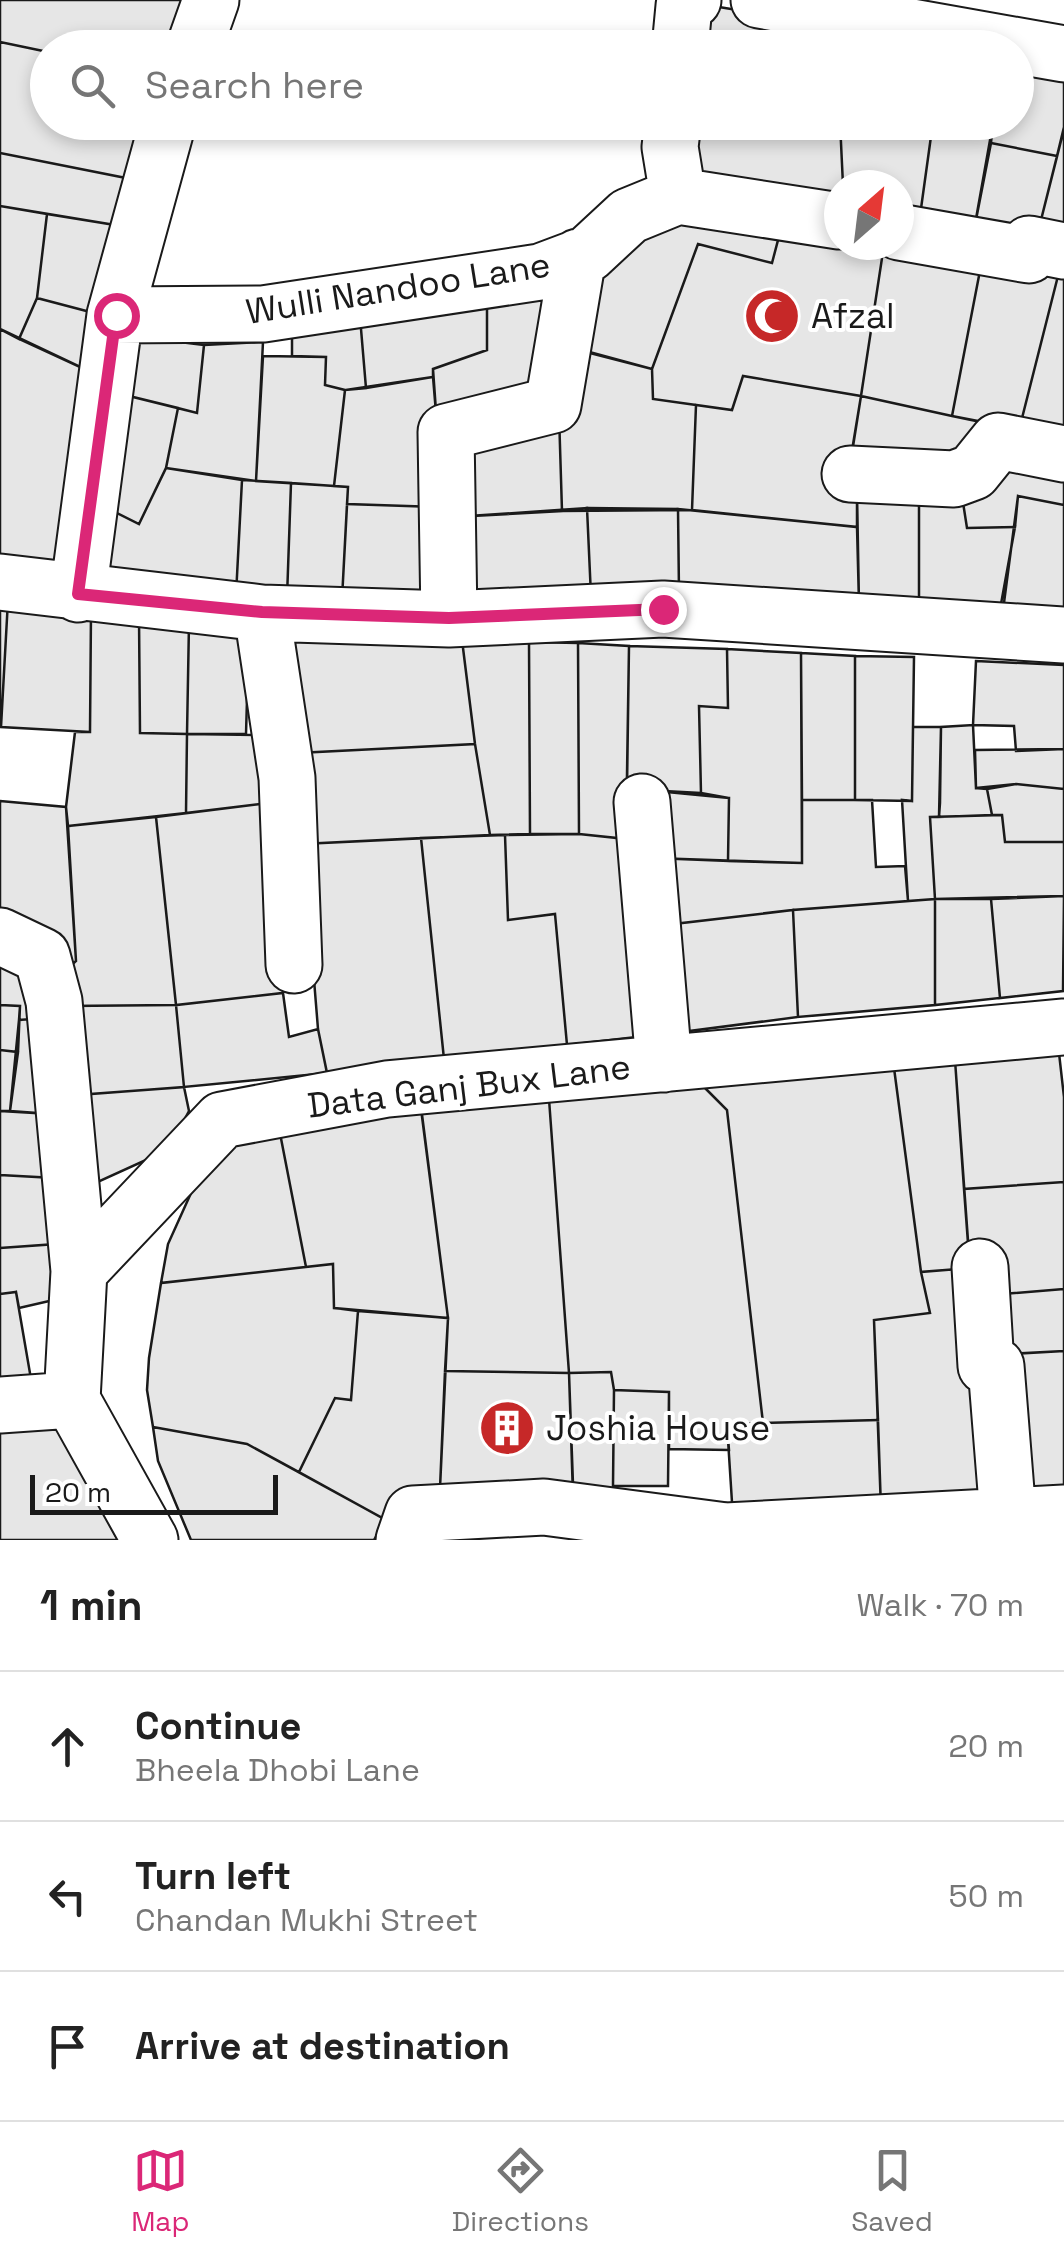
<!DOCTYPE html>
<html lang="en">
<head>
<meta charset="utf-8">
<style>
  body { margin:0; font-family:"Space Grotesk",sans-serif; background:#f6f6f6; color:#222 }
  .compass { position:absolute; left:824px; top:170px; width:90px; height:90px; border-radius:50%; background:#fff; box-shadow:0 5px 15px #0003; rotate:28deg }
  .scale { position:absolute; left:30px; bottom:25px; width:248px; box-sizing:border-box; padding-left:10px; border:5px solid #1a1a1a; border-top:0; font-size:28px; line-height:35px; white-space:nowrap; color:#1a1a1a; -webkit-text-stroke:8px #fff; paint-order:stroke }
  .stop { position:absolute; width:30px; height:30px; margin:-22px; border:8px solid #db2777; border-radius:50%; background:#fff }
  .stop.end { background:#db2777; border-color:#fff; box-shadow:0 2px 10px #0008 }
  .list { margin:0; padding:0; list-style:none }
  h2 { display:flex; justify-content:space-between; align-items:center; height:130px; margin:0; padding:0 40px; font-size:42px }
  h2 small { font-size:32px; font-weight:400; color:#767676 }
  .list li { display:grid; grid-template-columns:65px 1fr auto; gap:30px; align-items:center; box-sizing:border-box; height:150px; padding:0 40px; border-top:2px solid #e0e0e0 }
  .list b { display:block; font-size:38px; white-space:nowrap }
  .list p { margin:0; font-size:32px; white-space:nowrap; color:#767676 }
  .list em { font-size:32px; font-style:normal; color:#767676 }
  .icon { flex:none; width:55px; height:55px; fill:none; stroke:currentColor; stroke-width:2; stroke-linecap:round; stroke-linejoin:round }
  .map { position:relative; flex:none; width:1064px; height:1540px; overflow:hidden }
  .search { position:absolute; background:#fff; box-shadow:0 5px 15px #0003; left:30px; right:30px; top:30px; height:110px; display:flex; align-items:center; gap:25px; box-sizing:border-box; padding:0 35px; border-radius:55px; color:#767676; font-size:38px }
  .sheet { height:580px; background:#fff }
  nav { display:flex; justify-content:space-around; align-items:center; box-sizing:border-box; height:140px; border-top:2px solid #e0e0e0; background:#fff; font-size:28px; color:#767676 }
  nav a { display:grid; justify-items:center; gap:5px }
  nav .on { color:#db2777 }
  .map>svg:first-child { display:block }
  .building { fill:#e6e6e6; stroke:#1a1a1a; stroke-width:2.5 }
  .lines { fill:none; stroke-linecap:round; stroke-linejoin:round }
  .minor-casing { stroke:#1a1a1a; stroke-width:59 }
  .minor { stroke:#fff; stroke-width:55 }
  .route { stroke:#db2777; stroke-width:12 }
  .labels { text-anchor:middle; stroke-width:8; stroke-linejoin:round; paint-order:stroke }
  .street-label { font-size:35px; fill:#1a1a1a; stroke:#fff }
  .poi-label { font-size:35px; fill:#1a1a1a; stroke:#fff; text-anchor:start }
</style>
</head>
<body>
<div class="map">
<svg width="1064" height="1540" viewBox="0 0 1064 1540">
  <rect width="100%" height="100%" fill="#fff"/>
  <path class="building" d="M0,0H191L174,48H48V52L0,42Z
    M713,6L844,28L843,48H701Z
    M0,42L48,52V122H146L126,178L0,153Z
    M1027,58L1064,65V127L1057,156L991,143L993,122H1016V96Z
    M688,122H840L843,185H839V210L719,186L695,169Z
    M840,122H933L919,223L899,220V185H843Z
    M933,122L992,129L974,230L919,223Z
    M1064,129V233L1039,228Z
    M991,143L1057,156L1039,228L974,230Z
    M0,153L126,178L115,225L0,206Z
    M0,206L47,214L37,298L19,339L0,329Z
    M673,207L782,225L772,263L698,244L652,369L563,346L579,294Z
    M47,214L115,225L94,313L37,298Z
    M782,225L839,245H884L861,396L743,376L732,410L653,399L652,369L698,244L772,263Z
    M884,245L983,255L952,416L861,396Z
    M983,255L1059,272L1019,430L952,416Z
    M1059,272L1064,274V441L1019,430Z
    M37,298L94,313L91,372L19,339Z
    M561,299L548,398L437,425L433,369L487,350V300Z
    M487,300V350L433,369V377L366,388L360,317Z
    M360,317L366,388L345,390L325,385L326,357L292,356V327Z
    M0,329L91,372L62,571L0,562Z
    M131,336L204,345L197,413L121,394Z
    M263,342L256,481L166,468L178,408L197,413L204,345Z
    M571,347L652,369L653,399L696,405L692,510L562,511L559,414Z
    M263,356L326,357L325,385L345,390L334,486L256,481Z
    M743,376L861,396L845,493L857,492V527L692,510L696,405L732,410Z
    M433,377L437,425L436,507L347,504L348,487L334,486L345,390Z
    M121,394L178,408L166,468L139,524L111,510Z
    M861,396L952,416L989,423L958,466L851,459Z
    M559,414L562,511L455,517L454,439Z
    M1007,451L1064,465V505L1018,496L1015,527L967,528L962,496Z
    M166,468L242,480L236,595L94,585L111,510L139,524Z
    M242,480L291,483L287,598L236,595Z
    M291,483L348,487L342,599L287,598Z
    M857,492L919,495V604H859Z
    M919,495L962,496L967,528L1015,527L1001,604H919Z
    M1018,496L1064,505V620L1002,618Z
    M347,504L436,507L437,602L342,599Z
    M587,508L678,509L679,592L591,596Z
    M587,508L591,596L457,602L455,517Z
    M678,509L857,527L859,604L679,592Z
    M0,599L8,600L1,727H0Z
    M8,600L91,612L90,732L1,727Z
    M91,612L139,617L140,733L187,734L186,813L68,826L66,807L75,732H90Z
    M139,617L189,623L187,734L140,733Z
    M189,623L249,630L246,734H187Z
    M277,631L462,640L475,744L298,753Z
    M462,640L529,642L530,834L490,835L475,744Z
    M529,642L578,643L579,834H530Z
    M578,643L629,646L626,839L579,834Z
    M629,646L727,649L728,708L699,706L701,793L627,789Z
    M727,649L801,653L802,863L728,861L729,798L701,793L699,706L728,708Z
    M801,653L855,656V800H802Z
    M855,656L914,657L912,801L855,800Z
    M976,661L1064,665V749L1016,751L1014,726L973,725Z
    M973,725L976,788L987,789L992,815L939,817L941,727Z
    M913,727H941L940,803L939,817H930L935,899L908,901L902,800L912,801Z
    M187,734L262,735L269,803L186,813Z
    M475,744L490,835L303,844L298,753Z
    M1064,749V789L1016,784L976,788L975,750Z
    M1016,784L1064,789V842H1005L1002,815H992L987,789Z
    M646,790L729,798L728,861L654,858Z
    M802,800H872L876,867L905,866L908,901L793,910L656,926L654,858L802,863Z
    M0,801L66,807L76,961L63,973L0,913Z
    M269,803L283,993L176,1005L156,817Z
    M1002,815L1005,842H1064V896L935,899L930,817Z
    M156,817L176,1005L67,1006L63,973L76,961L68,826Z
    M579,834L626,839L654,1035L567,1045L555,914L508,920L505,835Z
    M505,835L508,920L555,914L567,1045L444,1059L421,838Z
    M421,838L444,1059L327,1073L318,1029L303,844Z
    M1064,896L1063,991L1000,998L991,899Z
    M935,899V1005L798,1017L793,910Z
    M935,899H991L1000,998L935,1005Z
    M793,910L798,1017L666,1034L656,926Z
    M29,953L48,1018L19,1020L20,1006L0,1005V960Z
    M283,993L289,1037L318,1029L327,1073L184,1087L176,1005Z
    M0,1005L20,1006L18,1052L0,1050Z
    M176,1005L184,1087L78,1095L67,1006Z
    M48,1018L51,1114L10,1111L19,1020Z
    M0,1050L18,1052L10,1111H0Z
    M1059,1053L1064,1097V1182L964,1189L955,1060Z
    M955,1060L970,1268L921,1272L894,1068Z
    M894,1068L921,1272L930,1313L874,1320L878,1420L763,1423L727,1110L704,1087Z
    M184,1087L189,1111L168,1150L89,1186L78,1095Z
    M704,1087L727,1110L763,1423L727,1424L729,1450L669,1449V1392L614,1390L611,1372L569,1373L549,1099Z
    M420,1099L448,1318L334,1308L333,1264L306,1267L278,1123Z
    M549,1099L569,1373L445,1371L448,1318L421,1109Z
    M0,1111L51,1114L54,1178L0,1175Z
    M278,1123L306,1267L161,1283L168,1244L201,1171L236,1130Z
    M0,1175L54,1178L56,1244L0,1248Z
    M1064,1182V1289L990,1295L969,1257L964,1189Z
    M56,1244L58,1299L19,1308L16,1292L0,1294V1248Z
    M333,1264L334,1308L358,1311L351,1400L335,1398L299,1472L247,1444L153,1427L147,1390L149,1358L161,1283Z
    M970,1268L1004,1500L881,1509L874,1320L930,1313L921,1272Z
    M1064,1289V1351L995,1355L990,1295Z
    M16,1292L31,1379L0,1380V1294Z
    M358,1311L448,1318L440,1488L386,1520L299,1472L335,1398L351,1400Z
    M1064,1351V1502L1018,1506L1008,1354Z
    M445,1371L569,1373L573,1484L440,1488Z
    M611,1372L614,1390L613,1486L615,1494L573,1496L569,1373Z
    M614,1390L669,1392L668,1486H613Z
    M47,1407L118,1540H0V1426Z
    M878,1420L881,1509L733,1518L727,1424Z
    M153,1427L247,1444L386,1520L374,1540H191L158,1461Z"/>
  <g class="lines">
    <g class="minor-casing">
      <path id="minor" d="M759,0L1064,54
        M194,48L211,0
        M680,48L684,6L693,0
        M673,122L670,147L678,196
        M899,232L1029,255V244L1064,251
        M115,315L263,314L540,272L588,254L629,216L678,196L839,221
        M850,474L954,479L973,472L998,441L1064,454
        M0,582L262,613L449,619L663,609L1064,635
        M78,594L115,315L168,122
        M262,613L287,778L294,965
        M449,619L446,432L553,405L578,257
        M642,802L664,1064
        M0,936L42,956L54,1001L79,1271
        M980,1267L986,1366H996L1008,1516
        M72,1400L150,1540
        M0,1405L72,1400L79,1271L222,1120L387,1089L1064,1027
        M404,1540L413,1514L544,1507L726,1531L1064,1513"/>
    </g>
    <use href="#minor" class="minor"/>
  </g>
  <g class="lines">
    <path class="route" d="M116,315L78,594L262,612L449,618L663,609"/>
  </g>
  <defs>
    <g id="mosque-disc" transform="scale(2.875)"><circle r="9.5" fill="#c62828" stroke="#fff"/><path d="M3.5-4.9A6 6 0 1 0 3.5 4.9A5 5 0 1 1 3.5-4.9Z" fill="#fff"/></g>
    <g id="building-disc" transform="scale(2.875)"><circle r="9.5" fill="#c62828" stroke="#fff"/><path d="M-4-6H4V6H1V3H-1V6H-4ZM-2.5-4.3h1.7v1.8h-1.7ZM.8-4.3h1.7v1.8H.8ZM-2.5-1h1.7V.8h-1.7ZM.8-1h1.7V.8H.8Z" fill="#fff"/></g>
  </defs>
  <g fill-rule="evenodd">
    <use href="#mosque-disc" x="772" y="316"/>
    <use href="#building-disc" x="507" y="1428"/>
  </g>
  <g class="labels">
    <g class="street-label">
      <text transform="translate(398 288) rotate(-9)" y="12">Wulli Nandoo Lane</text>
      <text transform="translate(469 1086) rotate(-7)" y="12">Data Ganj Bux Lane</text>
    </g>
    <g class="poi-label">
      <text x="811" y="328">Afzal</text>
      <text x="546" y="1440">Joshia House</text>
    </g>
  </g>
</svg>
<svg class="compass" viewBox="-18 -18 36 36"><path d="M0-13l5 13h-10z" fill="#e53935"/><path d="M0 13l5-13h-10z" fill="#767676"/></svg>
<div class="scale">20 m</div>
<div class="stop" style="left:116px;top:315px"></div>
<div class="stop end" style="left:663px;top:609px"></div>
<div class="search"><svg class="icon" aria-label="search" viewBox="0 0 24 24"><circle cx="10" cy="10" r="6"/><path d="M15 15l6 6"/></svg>Search here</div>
</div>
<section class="sheet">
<h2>1 min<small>Walk · 70 m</small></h2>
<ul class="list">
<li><svg class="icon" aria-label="ahead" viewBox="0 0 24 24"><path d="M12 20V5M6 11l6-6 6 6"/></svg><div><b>Continue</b><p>Bheela Dhobi Lane</p></div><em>20 m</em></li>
<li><svg class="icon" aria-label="left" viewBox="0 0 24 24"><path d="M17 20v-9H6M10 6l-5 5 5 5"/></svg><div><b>Turn left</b><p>Chandan Mukhi Street</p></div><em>50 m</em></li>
<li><svg class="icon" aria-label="arrive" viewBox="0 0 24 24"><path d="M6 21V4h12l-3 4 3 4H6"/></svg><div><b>Arrive at destination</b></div></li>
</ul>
</section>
<nav>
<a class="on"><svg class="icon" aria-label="map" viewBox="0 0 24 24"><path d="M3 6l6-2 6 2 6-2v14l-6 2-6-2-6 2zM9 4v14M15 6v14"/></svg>Map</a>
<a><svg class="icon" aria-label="directions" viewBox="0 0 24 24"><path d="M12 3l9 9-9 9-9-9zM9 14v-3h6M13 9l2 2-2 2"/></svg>Directions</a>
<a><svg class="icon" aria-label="saved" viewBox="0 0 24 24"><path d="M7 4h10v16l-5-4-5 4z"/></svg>Saved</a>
</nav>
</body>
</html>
